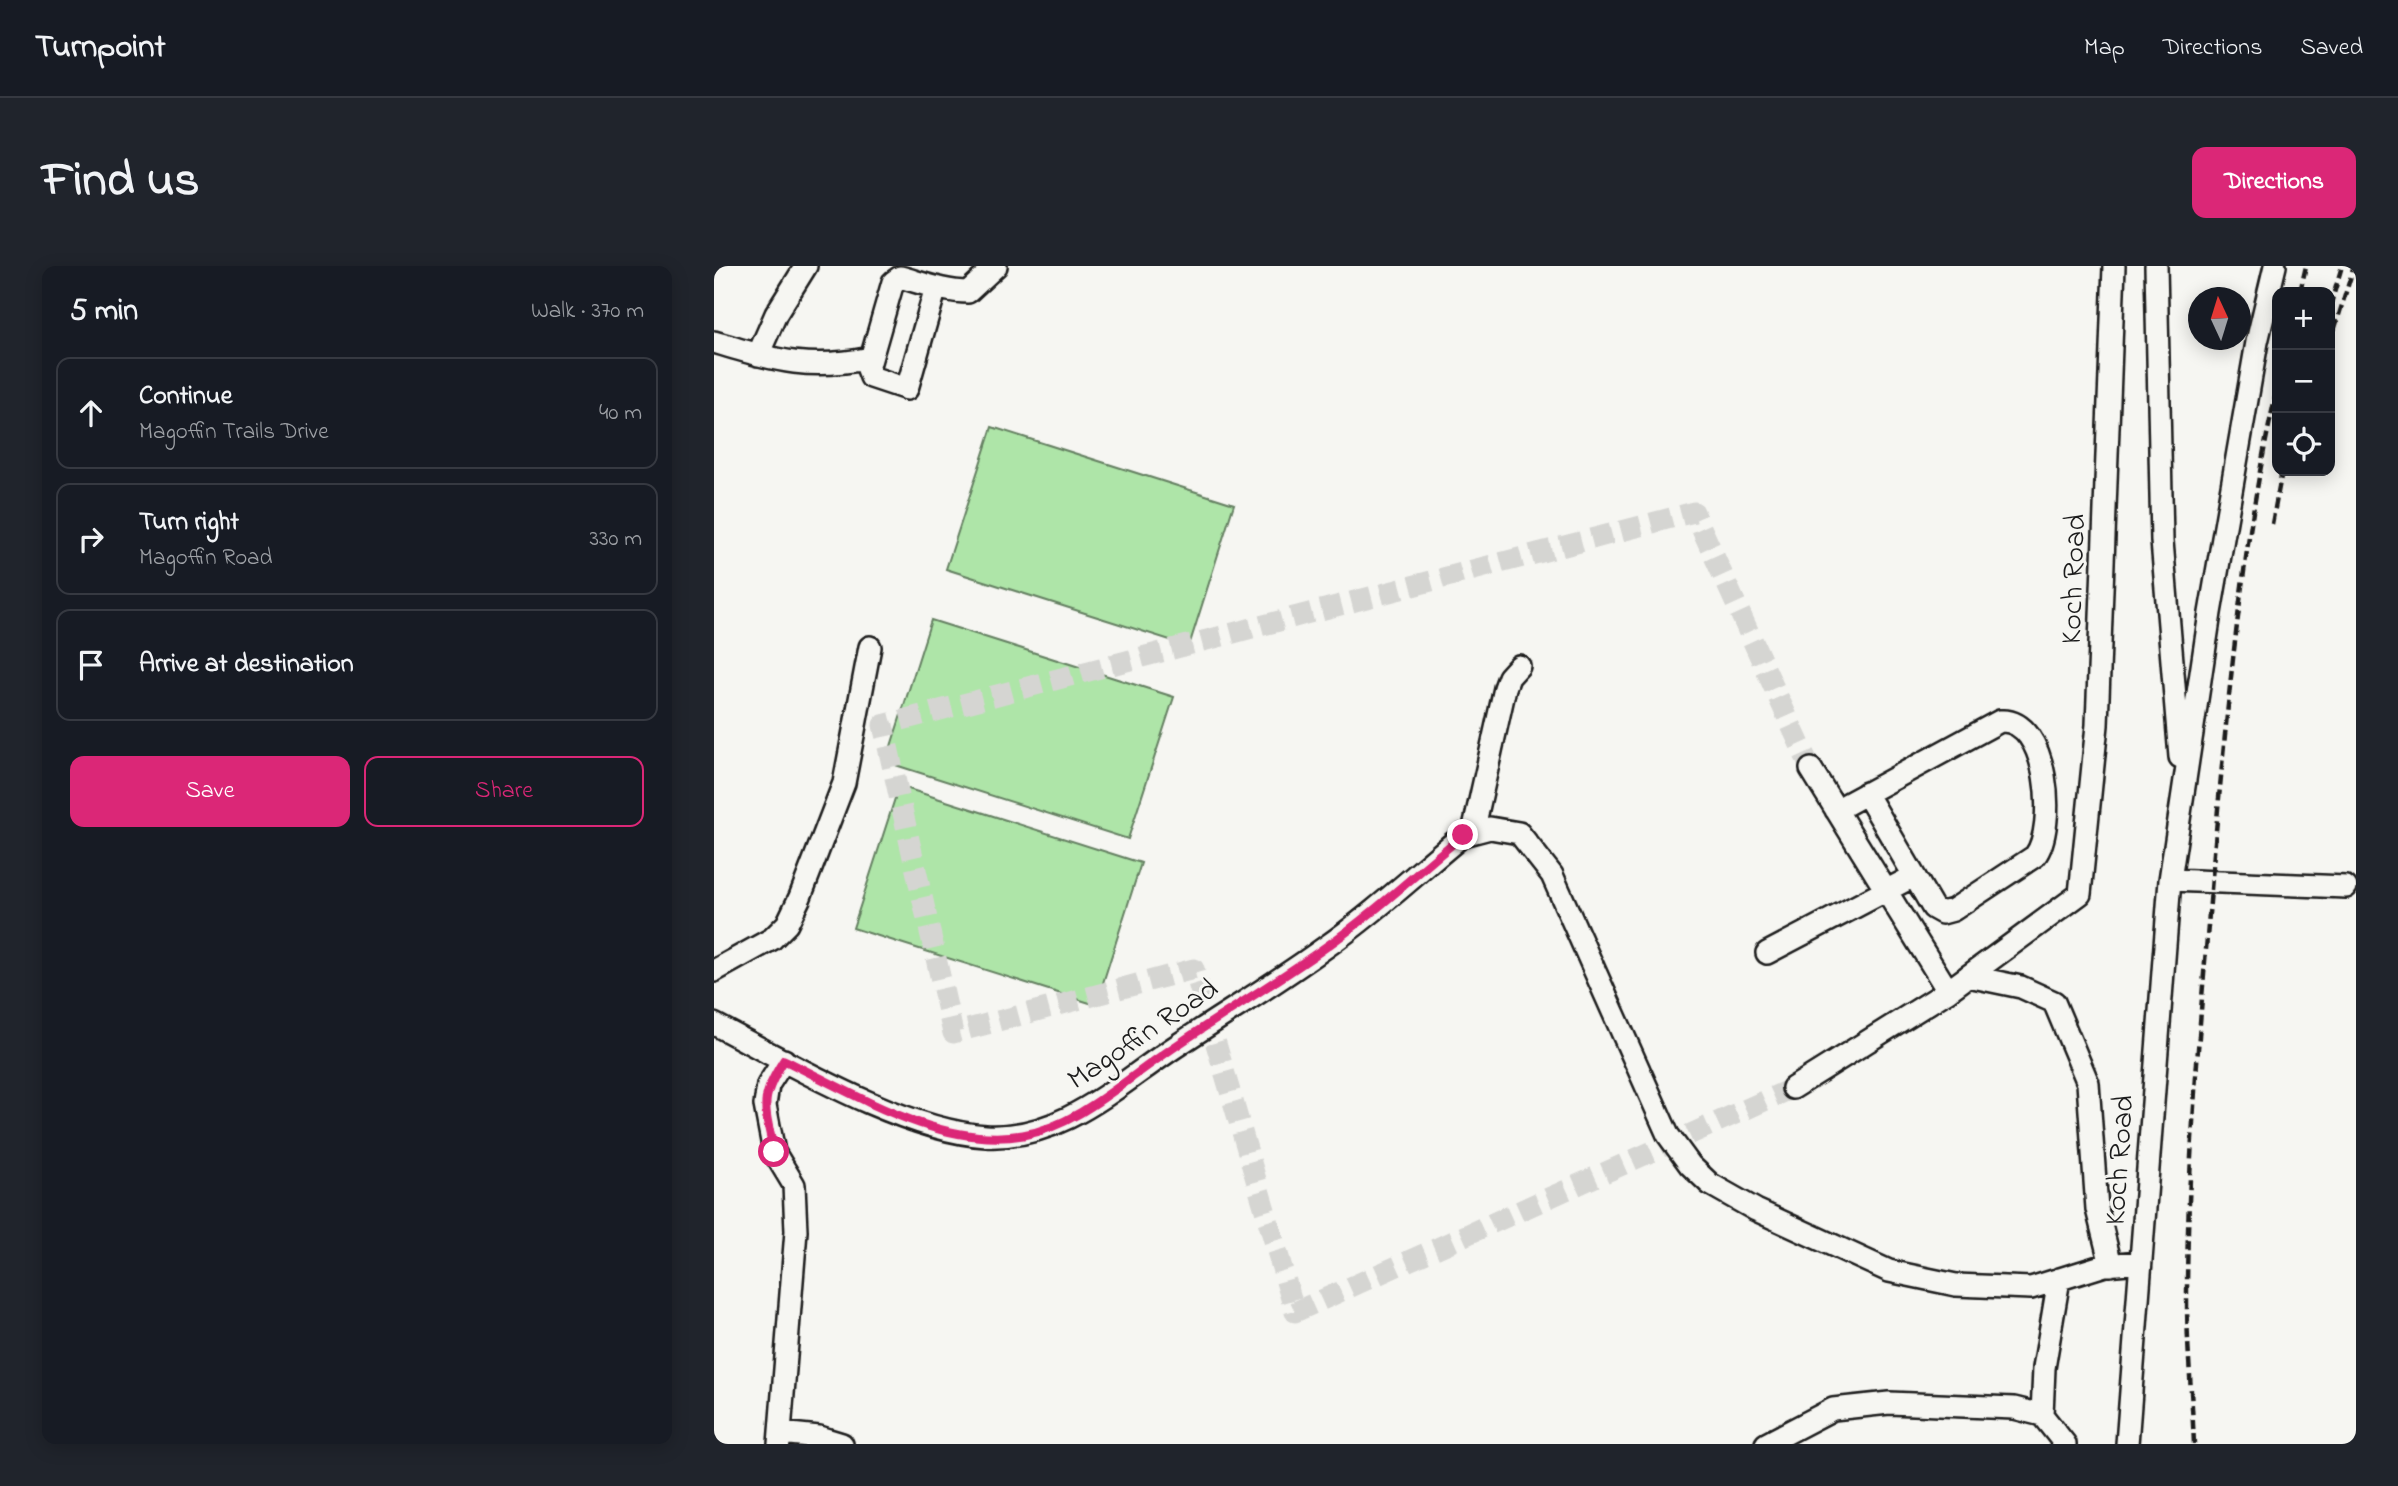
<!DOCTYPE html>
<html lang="en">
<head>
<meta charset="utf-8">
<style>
  body { margin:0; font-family:"Indie Flower",sans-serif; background:#20242c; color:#f1f3f6 }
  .controls { position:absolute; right:21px; top:21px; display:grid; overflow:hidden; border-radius:14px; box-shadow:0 4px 18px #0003 }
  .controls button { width:63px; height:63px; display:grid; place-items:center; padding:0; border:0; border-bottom:2px solid #363941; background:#171b24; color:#f1f3f6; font:35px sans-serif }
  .compass { position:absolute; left:1474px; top:21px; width:63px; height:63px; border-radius:50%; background:#171b24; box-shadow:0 4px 18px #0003; rotate:356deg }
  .stop { position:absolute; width:21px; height:21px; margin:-16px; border:5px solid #db2777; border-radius:50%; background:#fff }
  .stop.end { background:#db2777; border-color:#fff; box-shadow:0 2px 7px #0008 }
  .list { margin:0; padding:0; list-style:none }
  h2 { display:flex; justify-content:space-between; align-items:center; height:91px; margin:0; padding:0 28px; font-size:30px }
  h2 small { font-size:23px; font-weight:400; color:#9ea1a6 }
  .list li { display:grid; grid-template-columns:46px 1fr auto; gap:21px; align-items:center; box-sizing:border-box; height:112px; margin:0 14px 14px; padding:0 14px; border:2px solid #363941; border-radius:14px }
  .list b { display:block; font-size:26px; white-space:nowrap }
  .list p { margin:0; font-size:23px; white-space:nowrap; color:#9ea1a6 }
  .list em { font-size:23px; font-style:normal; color:#9ea1a6 }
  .actions { display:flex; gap:14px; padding:21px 28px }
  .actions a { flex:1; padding:16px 0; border:2px solid #db2777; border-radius:14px; text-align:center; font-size:24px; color:#db2777 }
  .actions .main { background:#db2777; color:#fff }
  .icon { flex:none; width:38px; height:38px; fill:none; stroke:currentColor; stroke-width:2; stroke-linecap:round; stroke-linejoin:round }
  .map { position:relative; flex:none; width:1642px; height:1178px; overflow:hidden; border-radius:14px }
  header { display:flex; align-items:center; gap:42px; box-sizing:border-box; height:98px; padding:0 35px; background:#171b24; border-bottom:2px solid #363941 }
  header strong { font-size:33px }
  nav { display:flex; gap:38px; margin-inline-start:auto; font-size:24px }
  .intro { display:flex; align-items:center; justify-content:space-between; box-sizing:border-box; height:168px; padding:0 42px }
  h1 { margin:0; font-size:49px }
  .button { padding:18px 32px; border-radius:14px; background:#db2777; color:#fff; font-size:24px; font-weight:700 }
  main { display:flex; gap:42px; padding:0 42px }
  aside { flex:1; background:#171b24; border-radius:14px; box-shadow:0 4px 18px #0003 }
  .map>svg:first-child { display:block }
  .green { fill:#aee5a8; stroke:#658062; stroke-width:2 }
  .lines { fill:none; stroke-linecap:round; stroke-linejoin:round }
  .minor-tunnel { stroke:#d5d5d2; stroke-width:21; stroke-dasharray:21 10; stroke-linecap:butt }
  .minor-casing { stroke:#1c1c1c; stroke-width:26 }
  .minor { stroke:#f6f6f2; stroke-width:21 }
  .rail { stroke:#1c1c1c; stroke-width:4.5; stroke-dasharray:10 5; stroke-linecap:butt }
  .route { stroke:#db2777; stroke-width:9 }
  .labels { text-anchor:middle; stroke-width:6; stroke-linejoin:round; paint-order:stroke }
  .street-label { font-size:30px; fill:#1c1c1c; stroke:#f6f6f2 }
</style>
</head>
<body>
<header>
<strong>Turnpoint</strong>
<nav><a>Map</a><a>Directions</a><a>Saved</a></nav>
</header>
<div class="intro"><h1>Find us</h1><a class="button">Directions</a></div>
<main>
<aside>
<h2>5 min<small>Walk · 370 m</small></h2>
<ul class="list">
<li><svg class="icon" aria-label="ahead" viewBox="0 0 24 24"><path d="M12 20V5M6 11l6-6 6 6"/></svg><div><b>Continue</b><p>Magoffin Trails Drive</p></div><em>40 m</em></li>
<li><svg class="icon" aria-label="right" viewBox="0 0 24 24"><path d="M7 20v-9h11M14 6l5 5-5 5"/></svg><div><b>Turn right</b><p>Magoffin Road</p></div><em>330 m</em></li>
<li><svg class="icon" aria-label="arrive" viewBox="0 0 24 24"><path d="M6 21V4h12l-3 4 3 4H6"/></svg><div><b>Arrive at destination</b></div></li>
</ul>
<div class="actions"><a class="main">Save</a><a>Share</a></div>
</aside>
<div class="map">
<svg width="1642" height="1178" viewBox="0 0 1642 1178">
  <rect width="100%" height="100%" fill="#f6f6f2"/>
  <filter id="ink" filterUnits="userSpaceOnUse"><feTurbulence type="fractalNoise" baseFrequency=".0143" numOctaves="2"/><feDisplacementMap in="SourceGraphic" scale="14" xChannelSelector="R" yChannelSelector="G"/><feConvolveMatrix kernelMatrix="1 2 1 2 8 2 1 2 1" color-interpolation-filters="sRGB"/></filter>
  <g filter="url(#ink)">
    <path class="green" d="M278,161L520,238L475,380L232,303Z
      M217,354L460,431L414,573L172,496Z
      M185,520L427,597L382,739L139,662Z"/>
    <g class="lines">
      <path class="minor-tunnel" d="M1079,822L581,1046L480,703L239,767L169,459L980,246L1097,503"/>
      <g class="minor-casing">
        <path id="minor" d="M1442,0L1448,275L1466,491
          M1561,0L1543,76L1496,347L1456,614L1632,621
          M222,21L193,123L157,111L154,103L179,16L186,11C208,17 231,26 254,26L282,0
          M0,76C61,94 93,105 157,92
          M44,89L62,48L92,0
          M1097,503L1234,725
          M1122,544L1286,455C1335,451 1343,562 1321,590L1239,644L1228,647L1219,642L1152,527
          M759,566L791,422L795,411L805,400
          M1053,687L1200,610
          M0,705L58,673L73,658L86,631L130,517L156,381
          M1254,710L1307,721L1340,736L1374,817L1383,943L1397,999
          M0,758C75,797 189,865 272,870C349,874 404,818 464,779C512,747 562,717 609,683C658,649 703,607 749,569L776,562L805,567L838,609L954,869L976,899L996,918L1042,944L1175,1005L1242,1019L1317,1022L1391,999L1426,996
          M1079,822L1234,725L1366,628L1383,459L1400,0
          M1328,1149L1330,1102L1345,1013
          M66,1167L105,1171L128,1178
          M65,1178L82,965L80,919L60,886L51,839L54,819L70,794
          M1052,1178L1119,1143L1175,1137L1300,1142L1328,1149L1351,1178
          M1413,1178L1456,614"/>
      </g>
      <use href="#minor" class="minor"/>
      <path class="rail" d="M1586,26L1592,0
        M1616,41L1628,0
        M1616,78L1640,0
        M1558,258L1568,205
        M1480,1178C1478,1130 1473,1082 1473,1034C1473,885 1488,736 1500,587C1514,432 1528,275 1563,123"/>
    </g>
  </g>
  <g class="lines" filter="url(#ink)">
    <path class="route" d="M60,886C51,841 44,835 70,794C141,828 226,883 309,869C361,860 404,820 446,791C499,753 556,721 609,683C658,649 703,607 749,569"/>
  </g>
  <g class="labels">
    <g class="street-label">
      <text transform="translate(1358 313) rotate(-88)" y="10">Koch Road</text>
      <text transform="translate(428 767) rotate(-34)" y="10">Magoffin Road</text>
      <text transform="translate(1404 894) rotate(-86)" y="10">Koch Road</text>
    </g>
  </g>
</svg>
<div class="controls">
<button>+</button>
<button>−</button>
<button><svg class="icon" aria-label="locate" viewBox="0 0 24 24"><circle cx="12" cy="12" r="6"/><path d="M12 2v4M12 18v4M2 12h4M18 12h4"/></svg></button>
</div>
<svg class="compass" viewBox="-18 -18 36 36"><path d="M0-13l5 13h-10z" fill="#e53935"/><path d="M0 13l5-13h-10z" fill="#9ea1a6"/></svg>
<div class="stop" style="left:60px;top:886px"></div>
<div class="stop end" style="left:749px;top:569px"></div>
</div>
</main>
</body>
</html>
